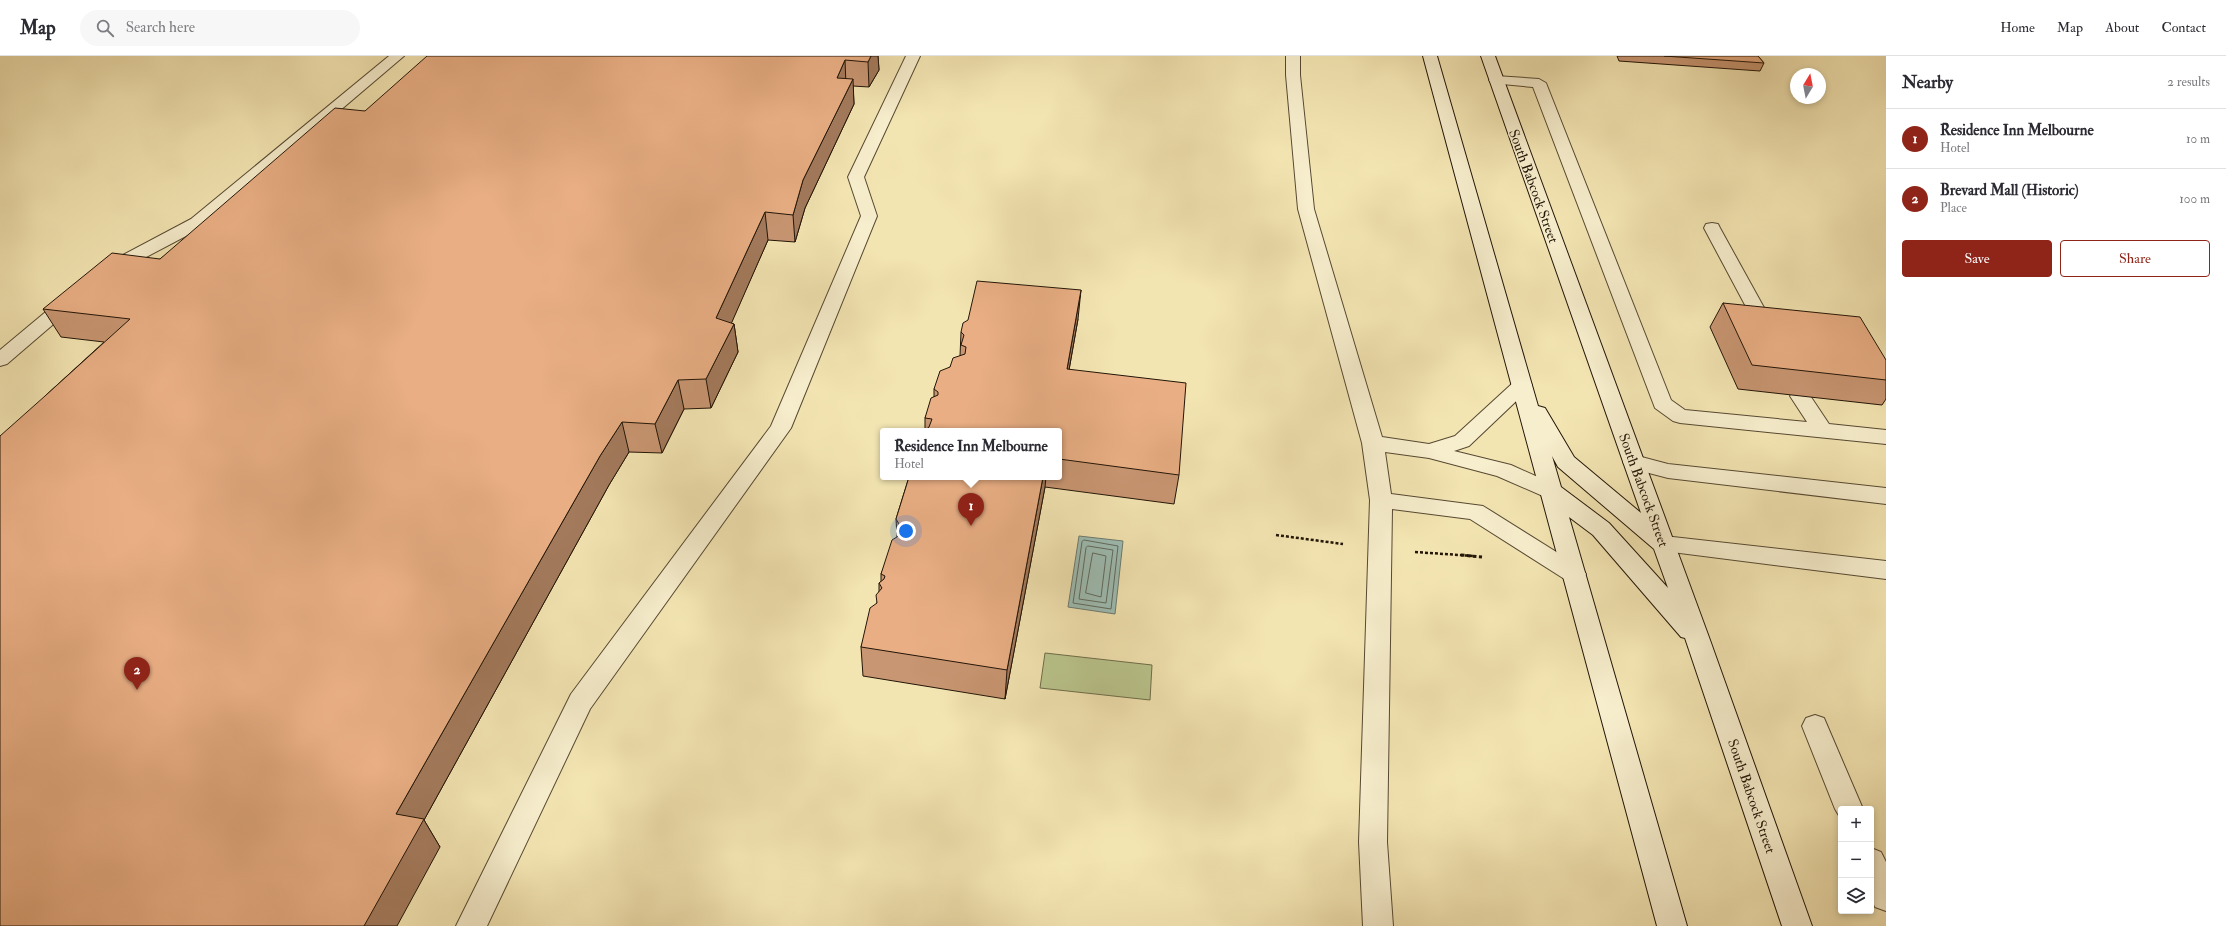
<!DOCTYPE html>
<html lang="en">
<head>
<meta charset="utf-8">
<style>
  body { margin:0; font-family:"IM FELL Double Pica",serif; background:#f7f7f7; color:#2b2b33 }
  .controls { position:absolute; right:12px; bottom:12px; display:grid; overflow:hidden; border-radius:4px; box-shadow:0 2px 6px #0003 }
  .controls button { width:36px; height:36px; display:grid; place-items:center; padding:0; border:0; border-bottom:1px solid #e1e1e2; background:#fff; color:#2b2b33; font:20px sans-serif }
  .compass { position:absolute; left:1790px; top:12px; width:36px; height:36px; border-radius:50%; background:#fff; box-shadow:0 2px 6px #0003; rotate:10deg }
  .you { position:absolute; left:906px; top:475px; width:14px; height:14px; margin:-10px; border:3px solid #fff; border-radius:50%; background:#1a73e8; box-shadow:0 0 0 6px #1a73e833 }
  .badge { display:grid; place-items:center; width:26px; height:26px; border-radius:50%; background:#8f2418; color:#fff; font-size:13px; font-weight:700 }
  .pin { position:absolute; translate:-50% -33px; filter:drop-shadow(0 1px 2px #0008) }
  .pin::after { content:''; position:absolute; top:21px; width:14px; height:12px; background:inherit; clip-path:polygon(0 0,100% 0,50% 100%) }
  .popup { position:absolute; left:880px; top:372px; width:182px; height:52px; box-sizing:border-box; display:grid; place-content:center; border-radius:4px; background:#fff; filter:drop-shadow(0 1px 3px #0005); font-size:13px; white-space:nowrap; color:#7c7c81 }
  .popup b { font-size:15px; color:#2b2b33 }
  .popup::after { content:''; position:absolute; left:50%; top:100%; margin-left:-8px; border:8px solid transparent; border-top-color:#fff }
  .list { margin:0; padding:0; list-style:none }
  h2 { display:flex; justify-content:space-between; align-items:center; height:52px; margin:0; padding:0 16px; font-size:17px }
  h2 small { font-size:13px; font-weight:400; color:#7c7c81 }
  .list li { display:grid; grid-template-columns:26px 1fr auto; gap:12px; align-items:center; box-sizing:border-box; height:60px; padding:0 16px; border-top:1px solid #e1e1e2 }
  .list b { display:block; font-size:15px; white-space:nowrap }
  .list p { margin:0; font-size:13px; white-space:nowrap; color:#7c7c81 }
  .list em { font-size:13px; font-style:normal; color:#7c7c81 }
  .actions { display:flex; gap:8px; padding:12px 16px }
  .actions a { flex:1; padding:9px 0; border:1px solid #8f2418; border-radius:4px; text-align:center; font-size:14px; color:#8f2418 }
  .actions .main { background:#8f2418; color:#fff }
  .icon { flex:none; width:22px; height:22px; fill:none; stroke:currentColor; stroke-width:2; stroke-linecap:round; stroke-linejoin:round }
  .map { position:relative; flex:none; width:1886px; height:870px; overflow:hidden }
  header { display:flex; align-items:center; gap:24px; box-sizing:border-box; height:56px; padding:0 20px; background:#fff; border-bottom:1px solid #e1e1e2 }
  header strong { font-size:19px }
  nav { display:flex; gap:22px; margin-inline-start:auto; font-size:14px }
  .search { width:280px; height:36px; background:#f7f7f7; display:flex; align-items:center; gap:10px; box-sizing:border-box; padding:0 14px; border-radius:22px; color:#7c7c81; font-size:15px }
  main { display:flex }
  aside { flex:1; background:#fff }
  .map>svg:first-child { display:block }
  .green { fill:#bac58d; stroke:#6e6d4a }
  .water { fill:#9dbdb4; stroke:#6c7a6f }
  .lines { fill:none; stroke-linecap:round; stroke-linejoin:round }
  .shore { stroke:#60695e; stroke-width:1 }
  .service-casing { stroke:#564932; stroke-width:2 }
  .secondary-casing { stroke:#221507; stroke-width:2 }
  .path-far1 { stroke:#221507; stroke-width:2.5; stroke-dasharray:3 2; stroke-linecap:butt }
  .path { stroke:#221507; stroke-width:3; stroke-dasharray:3.5 2.5; stroke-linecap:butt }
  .service { fill:#f7eecd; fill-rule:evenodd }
  .secondary { fill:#f7eecd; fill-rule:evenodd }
  .wall { fill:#c89672; stroke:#221507 }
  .shaded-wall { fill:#a37a5c; stroke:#221507 }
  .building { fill:#e9ae84; stroke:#221507 }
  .labels { text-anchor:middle; stroke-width:3; stroke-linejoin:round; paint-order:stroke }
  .street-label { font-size:14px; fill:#221507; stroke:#f7eecd }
</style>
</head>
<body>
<header>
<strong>Map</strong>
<div class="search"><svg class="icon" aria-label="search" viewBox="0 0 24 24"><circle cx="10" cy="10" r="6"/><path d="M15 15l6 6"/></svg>Search here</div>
<nav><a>Home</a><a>Map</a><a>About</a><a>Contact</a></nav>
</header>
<main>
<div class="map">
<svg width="1886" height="870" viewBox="0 0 1886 870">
  <rect width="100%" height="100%" fill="#f3e5b2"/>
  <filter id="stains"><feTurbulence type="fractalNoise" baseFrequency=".005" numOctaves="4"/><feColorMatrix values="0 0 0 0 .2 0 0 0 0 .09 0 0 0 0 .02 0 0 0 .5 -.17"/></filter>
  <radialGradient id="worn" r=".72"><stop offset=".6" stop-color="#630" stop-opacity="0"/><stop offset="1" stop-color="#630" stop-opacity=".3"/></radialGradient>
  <path class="green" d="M1045,597L1152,609L1150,644L1040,632Z"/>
  <path class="water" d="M1079,480L1123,485L1115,558L1068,551Z"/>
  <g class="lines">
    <path class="shore" d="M1084,484L1118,490L1111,553L1073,547L1082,486Z
      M1088,490L1113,494L1106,547L1079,543L1086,492Z
      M1093,497L1106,500L1101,541L1086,537Z"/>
    <g class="service-casing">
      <path id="service" d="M389,0H404L203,171L116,217H104L101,213L104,209L191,163Z
        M906,0H920L864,121L877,160L791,372L590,653L487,870H456L571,638L771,370L861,160L848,121Z
        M1286,0H1300V19L1314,153L1382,381L1429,388L1455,380L1515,325L1522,323L1529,325L1532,329L1529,333L1469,390L1454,395L1511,409L1560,431L1563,436L1560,441L1552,444L1497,420L1429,402L1385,396L1391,438L1483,450L1582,512L1586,518L1582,524L1574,527L1566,524L1470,463L1392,453L1387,786L1393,870H1363L1359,786L1370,444L1362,387L1298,153L1286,19Z
        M1496,20L1539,23L1546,27L1671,344L1685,354L1807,366L1790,340L1793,335L1800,334L1807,335L1829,368L1886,374V388L1680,367L1673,365L1655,352L1533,31L1491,27L1489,24Z
        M1712,167L1718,168L1720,172L1778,277L1776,281L1769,283L1762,281L1760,277L1704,172L1706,168Z
        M72,238L78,239L81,243L78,247L7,308L0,310V294L66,239Z
        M1634,399L1668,408L1886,432V448L1668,422L1626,411L1623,406L1626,401Z
        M1664,480L1886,505V523L1656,494L1652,488L1656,482Z
        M1815,659L1824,662L1863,753H1841V763L1835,753L1802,670L1806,662Z
        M1871,792L1881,796L1886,806V855L1875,851L1871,841Z"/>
    </g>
    <g class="secondary-casing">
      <path id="secondary" d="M1423,0H1437L1538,350L1545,352L1574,401L1641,457L1481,0H1495L1710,584L1812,870H1782L1685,582L1681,581L1593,479L1569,461L1687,870H1657ZM1552,400L1558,411L1654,493L1668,532L1609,467L1561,431Z"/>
    </g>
    <path class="path-far1" d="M1276,479L1343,488
      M1415,496L1474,500"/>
    <path class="path" d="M1461,499L1482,501"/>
    <use href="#service" class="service"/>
    <use href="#secondary" class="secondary"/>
  </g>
  <path class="wall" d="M878,0L879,14L869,31L853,30L854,48L805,152L795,186L768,184L731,267L734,268L738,296L711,352L684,353L662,397L629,396L609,429L424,764L440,791L45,340L104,286L61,281L43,253L160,203L365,55Z
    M1617,0H1758L1764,7L1760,15L1619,5Z
    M1723,247L1886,304V343L1882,349L1738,333L1710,271Z
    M1078,263L1069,314L1179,419L1174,448L1045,431L1005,643L863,620L861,591L877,547L879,535V527L881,526V518L897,481L896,463L909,421H1059V375L925,374V362L934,341V333L950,311L960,300L961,276Z"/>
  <path class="shaded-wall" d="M871,0H878L879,14L869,31L868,6Z
    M845,4L846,30L837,22Z
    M853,23L854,48L805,152L795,186L793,159L803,124Z
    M765,156L768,184L721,291L716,262Z
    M1081,234L1078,263L1064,342L1067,313Z
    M734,268L738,296L711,352L706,323Z
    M678,324L684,353L662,397L655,368Z
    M622,366L629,396L609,429L424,764L440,791L397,870H364L396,758L600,400Z
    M1043,421H1046L1045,431L1005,643L1007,614Z"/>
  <path class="building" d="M427,0H871L868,6L845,4L837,22L853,23L803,124L793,159L765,156L716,262L734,268L706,323L678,324L655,368L622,366L600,400L396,758L424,763L364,870H0V380L45,340L130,263L43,253L112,197L160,203L335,52L365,55Z
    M1664,0H1758L1764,7Z
    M977,225L1081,234L1067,313L1186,327L1179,419L1059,403V375H924L929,371L932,363L925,362L931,342L938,339V336L934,333L940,315L950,311L953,302L965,298L966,291L961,289L964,279L961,276L963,267L968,264Z
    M1723,247L1860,261L1886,304V324L1752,309Z
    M909,421H1043L1007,614L861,591L870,552L877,547L876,539L882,532L879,527L884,523L885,520L881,518L892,484L900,479L899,468L896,463Z"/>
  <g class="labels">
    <g class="street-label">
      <text transform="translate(1534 130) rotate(70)" y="5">South Babcock Street</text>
      <text transform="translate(1644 434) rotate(70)" y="5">South Babcock Street</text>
      <text transform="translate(1752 740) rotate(71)" y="5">South Babcock Street</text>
    </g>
  </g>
  <rect width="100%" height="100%" filter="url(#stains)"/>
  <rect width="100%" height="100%" fill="url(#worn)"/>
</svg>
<div class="controls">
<button>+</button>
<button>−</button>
<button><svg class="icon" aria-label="layers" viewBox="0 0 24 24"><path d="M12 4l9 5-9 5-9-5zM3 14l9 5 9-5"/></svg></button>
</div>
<svg class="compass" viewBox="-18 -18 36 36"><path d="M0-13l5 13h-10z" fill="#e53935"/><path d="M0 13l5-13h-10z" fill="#7c7c81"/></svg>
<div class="you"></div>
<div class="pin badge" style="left:971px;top:470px">1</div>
<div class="popup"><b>Residence Inn Melbourne</b>Hotel</div>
<div class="pin badge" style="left:137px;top:634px">2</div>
</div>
<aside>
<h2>Nearby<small>2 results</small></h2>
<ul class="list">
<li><span class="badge">1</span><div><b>Residence Inn Melbourne</b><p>Hotel</p></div><em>10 m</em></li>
<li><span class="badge">2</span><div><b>Brevard Mall (Historic)</b><p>Place</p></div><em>100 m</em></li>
</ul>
<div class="actions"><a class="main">Save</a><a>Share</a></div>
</aside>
</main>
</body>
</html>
